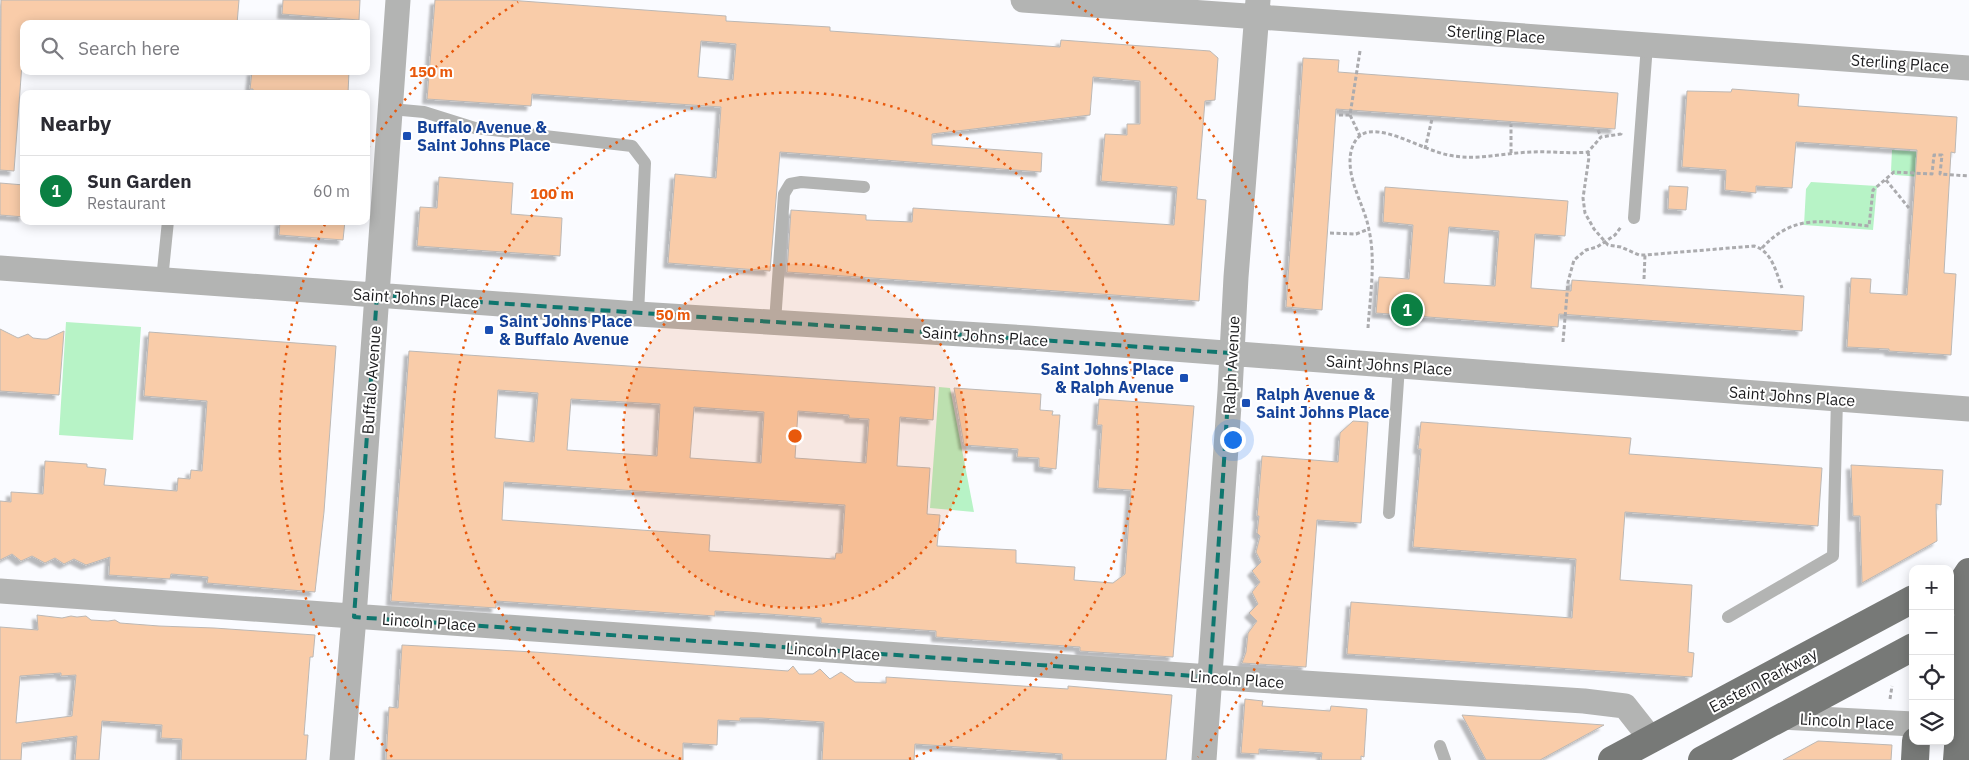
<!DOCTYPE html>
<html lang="en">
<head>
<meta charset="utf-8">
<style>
  body { margin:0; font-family:"IBM Plex Sans",sans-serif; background:#f2f2f3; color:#2b2b33 }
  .controls { position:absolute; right:15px; bottom:15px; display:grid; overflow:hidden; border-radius:10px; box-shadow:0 2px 12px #0003 }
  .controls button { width:45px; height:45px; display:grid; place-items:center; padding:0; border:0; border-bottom:1px solid #e1e1e2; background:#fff; color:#2b2b33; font:25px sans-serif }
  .you { position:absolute; left:1232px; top:439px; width:18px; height:18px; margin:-12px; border:4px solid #fff; border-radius:50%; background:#1a73e8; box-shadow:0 0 0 8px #1a73e833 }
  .badge { display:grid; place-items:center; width:32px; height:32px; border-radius:50%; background:#0b8043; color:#fff; font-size:16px; font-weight:700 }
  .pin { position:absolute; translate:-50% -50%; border:2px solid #fff; box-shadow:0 1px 5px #0006 }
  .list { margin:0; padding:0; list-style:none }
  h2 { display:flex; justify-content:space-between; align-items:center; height:65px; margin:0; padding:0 20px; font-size:21px }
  h2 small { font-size:16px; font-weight:400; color:#7c7c81 }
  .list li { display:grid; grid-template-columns:32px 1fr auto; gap:15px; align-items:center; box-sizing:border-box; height:70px; padding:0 20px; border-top:1px solid #e1e1e2 }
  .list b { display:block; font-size:19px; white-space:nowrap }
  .list p { margin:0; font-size:16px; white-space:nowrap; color:#7c7c81 }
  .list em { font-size:16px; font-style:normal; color:#7c7c81 }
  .icon { flex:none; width:28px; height:28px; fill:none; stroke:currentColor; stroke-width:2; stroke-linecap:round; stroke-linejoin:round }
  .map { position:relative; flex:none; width:1969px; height:760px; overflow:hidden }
  .search { position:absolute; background:#fff; box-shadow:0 2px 12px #0003; left:20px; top:20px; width:350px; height:55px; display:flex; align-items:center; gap:12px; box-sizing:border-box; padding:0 18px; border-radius:10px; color:#7c7c81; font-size:19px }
  .panel { position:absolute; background:#fff; box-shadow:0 2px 12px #0003; left:20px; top:90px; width:350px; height:135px; border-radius:10px }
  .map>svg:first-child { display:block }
  .green { fill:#b7f3c6 }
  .building { fill:#f9cca9; stroke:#bcb8b5; fill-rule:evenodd; filter:url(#shadow) }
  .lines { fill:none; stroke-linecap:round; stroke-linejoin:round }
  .path { stroke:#ababae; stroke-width:3; stroke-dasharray:4 2.5; stroke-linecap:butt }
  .lane { stroke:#b3b4b3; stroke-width:12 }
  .street { stroke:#b3b4b3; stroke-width:25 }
  .primary { stroke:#777977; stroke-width:28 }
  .marked { fill:none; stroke:#0f766e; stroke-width:4; stroke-dasharray:10 6; stroke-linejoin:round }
  .ring { fill:none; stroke:#e8590c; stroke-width:2.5; stroke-dasharray:2.5 5 }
  .transit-dot { fill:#1a4fb4; stroke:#fff; stroke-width:2 }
  .labels { text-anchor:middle; stroke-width:4; stroke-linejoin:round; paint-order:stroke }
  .street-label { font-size:16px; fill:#1d1d1f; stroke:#fff }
  .transit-label { font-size:16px; font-weight:bold; fill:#164399; stroke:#fff; text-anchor:start }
  .centre { fill:#e8590c; stroke:#fff; stroke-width:2.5 }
  .ring-label { font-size:15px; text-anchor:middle; font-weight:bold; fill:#e8590c; stroke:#fff; stroke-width:4; stroke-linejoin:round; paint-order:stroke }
</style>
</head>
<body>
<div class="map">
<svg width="1969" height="760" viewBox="0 0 1969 760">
  <defs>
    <filter id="shadow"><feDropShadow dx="-4.5" dy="4.5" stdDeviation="1" flood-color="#0004"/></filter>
  </defs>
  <rect width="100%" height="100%" fill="#fafbff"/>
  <path class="green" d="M1892,150L1936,153L1934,178L1895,175L1891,171Z
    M1811,182L1877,186L1873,230L1804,225L1806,189Z
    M66,322L141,327L133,440L59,435Z
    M939,387L950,388L974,512L930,508Z"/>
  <path class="building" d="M1,0H239L237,24H24V64H22L14,171L0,170Z
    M283,0H360L359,20L282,14Z
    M435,0H508L726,16V21L830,27V31L1060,47L1061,40L1210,51L1218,58L1215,100L1205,101L1197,199L1206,200L1199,301L787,272L791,210L866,215V220L912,222L913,208L1174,225L1177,187L1101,181L1105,134L1127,135V124H1140V81L1093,77L1090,115L932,134V145L1042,153L1041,172L780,152L770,271L668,263L675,174L716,178L721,107L532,94L531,106L427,99ZM701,41L736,44L733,80L698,77Z
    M1303,58L1339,60L1338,72L1618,93L1615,129L1336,109L1322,310L1286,307Z
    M252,71H349L348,94H253V89H250Z
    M1732,89L1799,94L1798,106L1957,117L1955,153L1951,152L1944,273L1956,274L1951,355L1889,351V349L1847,347L1851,278L1871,279L1870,293L1907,295L1917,150L1796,142L1792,188L1756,186V193L1725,190L1726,170L1682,167L1687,91L1731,92Z
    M439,177L513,183L511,214L562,218L560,256L417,246L420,207L437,208Z
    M0,183L24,185V217L0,215Z
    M1669,186L1688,187L1686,210L1668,209Z
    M1385,187L1568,201L1565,236L1535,234L1531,288L1571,291L1572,280L1804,296L1802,331L1559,314L1558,327L1376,313L1379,277L1409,279L1413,225L1383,222ZM1449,227L1499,231L1495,286L1444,283Z
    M280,221H345L343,240L279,235Z
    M0,329L18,338L28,334L33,338L42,339H47L64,331L59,395L0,391Z
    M149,332L336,346L324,512L315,592L207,583L208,577L171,574L170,579L109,575L110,557L86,565L74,559L64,564L55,558L45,563L32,556L21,561L12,554L0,560V501L11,502V492L43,494L45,461L87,464V467L106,469L104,485L177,491L178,478L190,479L191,470L202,471L207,401L144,396Z
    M409,351L935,387L933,420L900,417L897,466L930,468L927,514L940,515L937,546L1016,550V563L1075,567L1074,580L1113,583L1125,574L1131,490L1098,488L1102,425H1097L1099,399L1194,406L1173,657L1080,651V647L936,637V631L821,623V618L768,614L715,611V616L496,601V608L391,601ZM498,390L538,393L534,442L495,438ZM571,399L660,404L657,456L567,450ZM694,407L764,412L761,463L690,458ZM798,411L849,415V418L869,419L866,463L795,458ZM504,482L845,505L842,553H836L835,559L709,551L710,535L502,520Z
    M954,388L1041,394L1040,410L1053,411L1052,415H1060L1056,469L1039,467V458L1017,457L1018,449L964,445Z
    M1353,421L1368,422L1361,523L1317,520L1306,667L1242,663L1246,652L1248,633L1257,621L1249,613L1258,604L1252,592L1260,582L1252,571L1261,562L1256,552L1260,536L1257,533L1259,516H1257L1262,456L1338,462L1340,433Z
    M1421,422L1631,438L1629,454L1822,468L1818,526L1625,512L1620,580L1692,585L1688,652L1694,653L1692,677L1347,654L1351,602L1572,618L1576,559L1413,547L1421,449H1418Z
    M1851,465L1943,470L1941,505L1936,504L1937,541L1862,583L1860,516H1853Z
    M37,615L62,618L71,616L77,617L86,616L91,620L108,621L115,620L120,623L159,626L214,628L315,635L313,657H310L304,735H308L306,760H181L182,739L161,738L162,725L102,721L99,760H75L77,736L22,743L21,760H0V627L38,630ZM61,673V676L76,675L72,716L16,723L20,676Z
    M402,645L534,652L788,671L793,666L799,674H813L820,669L830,679L841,672L855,682L886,683V677L1068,689V686L1172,695L1166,760H1062V754L915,744L914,760H822L824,722L761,718H740V721L718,720L717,745L683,743V760H386L389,707L398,708Z
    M1245,699L1263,701L1262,706L1330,711L1331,706L1367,709L1364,757L1361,756V760H1321L1322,753L1259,749V754L1241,753Z
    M1462,715L1604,725L1540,760H1486Z
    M1818,741L1892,745L1891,760H1783Z"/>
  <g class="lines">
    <path class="path" d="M1360,51L1350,115L1360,136
      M1339,115H1350
      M1598,130L1601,137
      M1425,149L1432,119
      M1588,152L1589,157L1583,198L1585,213L1594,229L1608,245L1621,247L1639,255H1645L1754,246C1772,251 1776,272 1782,288
      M1511,153V124
      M1886,180L1909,208
      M1330,233L1356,234L1369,229
      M1762,248C1795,212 1826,222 1869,226L1873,190L1894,172L1932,174L1934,155H1942L1940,174L1969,176
      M1644,279L1645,255
      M1368,328C1370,296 1376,262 1369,230C1365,207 1350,186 1350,161C1350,149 1355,134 1369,132C1391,129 1424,150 1448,155C1477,161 1503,153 1531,152C1550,151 1569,154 1588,152L1601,137L1621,134V131
      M1563,342L1568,282L1574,260L1586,250L1597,247L1615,235L1621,227
      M1890,699L1892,686"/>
    <path class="lane" d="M391,109L424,112L475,128L632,146L645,163L638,314
      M1634,218L1647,45
      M162,280L168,221
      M775,322L784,194L790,184L801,182L864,187
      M1389,513L1399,366
      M1728,617L1833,556L1837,399
      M1440,746L1445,760"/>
    <path class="street" d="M1023,0L1969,68
      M0,268L638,314L1028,338L1969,409
      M0,591L1210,677L1584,701L1625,706L1651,739
      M1781,717L1913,724
      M342,760L354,617L398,0
      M1204,760L1230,391L1236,277L1258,0"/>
    <path class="primary" d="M1950,601L1969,572
      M1612,760L1913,599
      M1702,760L1913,647
      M1915,760L1916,741
      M1957,760L1969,604"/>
  </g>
  <path class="marked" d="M377,295L1231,353L1210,677L354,617Z"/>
  <circle cx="795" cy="436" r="172" fill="#e8590c" fill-opacity=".12"/>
  <g class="ring">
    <circle cx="795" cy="436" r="172"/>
    <path d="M681 759A343 343 0 1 1 909 759"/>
    <path d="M392 757A515 515 0 0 1 326 222M368 148A515 515 0 0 1 518 2M1072 2A515 515 0 0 1 1198 757"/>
  </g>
  <g class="transit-dot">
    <rect x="402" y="131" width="10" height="10" rx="2.5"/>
    <rect x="484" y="325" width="10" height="10" rx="2.5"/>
    <rect x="1179" y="373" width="10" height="10" rx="2.5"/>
    <rect x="1241" y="398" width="10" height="10" rx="2.5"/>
  </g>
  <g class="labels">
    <g class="street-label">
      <text transform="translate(1496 34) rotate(4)" y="6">Sterling Place</text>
      <text transform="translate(1900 63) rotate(4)" y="6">Sterling Place</text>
      <text transform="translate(416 298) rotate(4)" y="6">Saint Johns Place</text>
      <text transform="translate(985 336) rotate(4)" y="6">Saint Johns Place</text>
      <text transform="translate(1231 365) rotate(-87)" y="6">Ralph Avenue</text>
      <text transform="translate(1389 365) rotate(4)" y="6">Saint Johns Place</text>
      <text transform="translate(371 380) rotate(-86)" y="6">Buffalo Avenue</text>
      <text transform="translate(1792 396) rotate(4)" y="6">Saint Johns Place</text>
      <text transform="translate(429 622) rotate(4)" y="6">Lincoln Place</text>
      <text transform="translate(833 651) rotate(4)" y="6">Lincoln Place</text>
      <text transform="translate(1237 679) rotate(4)" y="6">Lincoln Place</text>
      <text transform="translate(1763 680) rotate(-28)" y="6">Eastern Parkway</text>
      <text transform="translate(1847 721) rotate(3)" y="6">Lincoln Place</text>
    </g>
    <g class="transit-label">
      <text x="417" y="133">Buffalo Avenue &amp;<tspan x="417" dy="18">Saint Johns Place</tspan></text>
      <text x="499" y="327">Saint Johns Place<tspan x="499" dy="18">&amp; Buffalo Avenue</tspan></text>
      <text x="1174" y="375" text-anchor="end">Saint Johns Place<tspan x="1174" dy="18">&amp; Ralph Avenue</tspan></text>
      <text x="1256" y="400">Ralph Avenue &amp;<tspan x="1256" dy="18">Saint Johns Place</tspan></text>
    </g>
  </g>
  <circle cx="795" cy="436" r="8" class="centre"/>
  <g class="ring-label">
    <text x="431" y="77">150 m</text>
    <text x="552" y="199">100 m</text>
    <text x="673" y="320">50 m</text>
  </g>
</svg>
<div class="controls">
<button>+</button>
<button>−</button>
<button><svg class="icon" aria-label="locate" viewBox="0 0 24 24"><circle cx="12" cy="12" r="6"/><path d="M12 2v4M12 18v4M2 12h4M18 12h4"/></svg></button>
<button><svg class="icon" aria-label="layers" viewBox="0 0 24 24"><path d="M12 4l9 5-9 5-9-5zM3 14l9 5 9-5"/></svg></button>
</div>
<div class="you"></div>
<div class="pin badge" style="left:1407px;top:310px">1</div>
<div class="search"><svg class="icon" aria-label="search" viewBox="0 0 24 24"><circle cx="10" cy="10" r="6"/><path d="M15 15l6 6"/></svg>Search here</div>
<section class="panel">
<h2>Nearby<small></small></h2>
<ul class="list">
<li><span class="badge">1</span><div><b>Sun Garden</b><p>Restaurant</p></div><em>60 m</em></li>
</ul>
</section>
</div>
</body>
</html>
